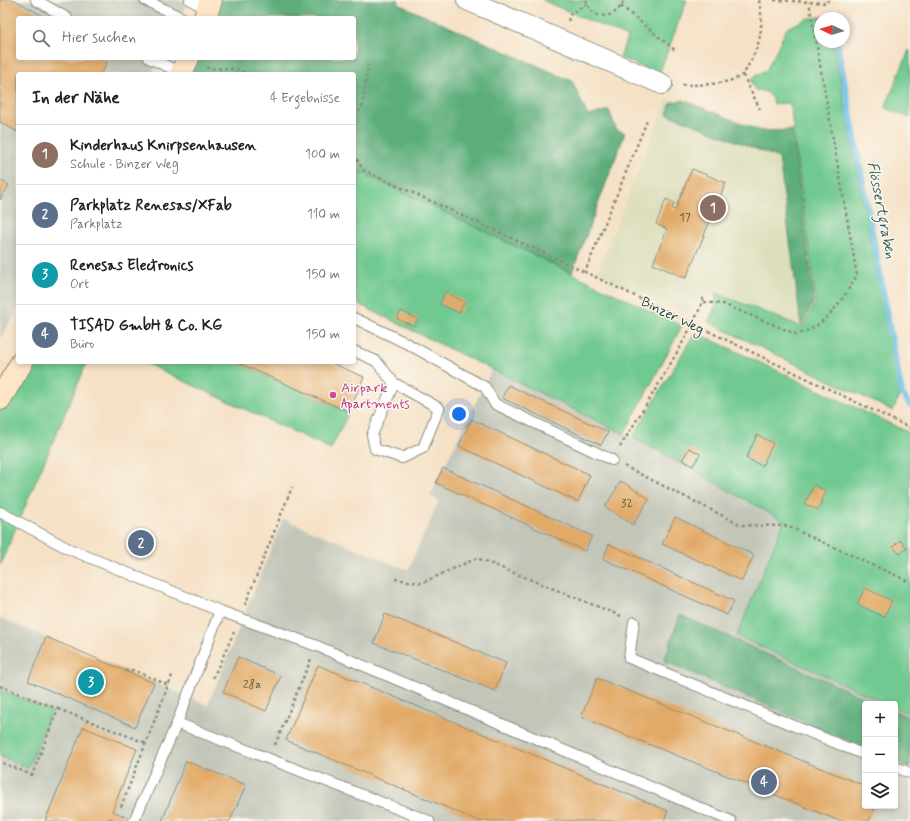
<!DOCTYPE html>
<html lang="de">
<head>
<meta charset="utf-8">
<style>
  body { margin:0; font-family:Mynerve,sans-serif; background:#f2f2f2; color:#222 }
  .controls { position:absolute; right:12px; bottom:12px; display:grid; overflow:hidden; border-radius:4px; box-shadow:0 2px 6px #0003 }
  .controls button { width:36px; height:36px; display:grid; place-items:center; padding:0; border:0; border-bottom:1px solid #e0e0e0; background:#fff; color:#222; font:20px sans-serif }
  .compass { position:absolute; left:814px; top:12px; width:36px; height:36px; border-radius:50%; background:#fff; box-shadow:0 2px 6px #0003; rotate:274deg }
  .you { position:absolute; left:459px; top:414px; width:14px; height:14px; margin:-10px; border:3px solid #fff; border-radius:50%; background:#1a73e8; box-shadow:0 0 0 6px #1a73e833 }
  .badge { display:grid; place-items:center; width:26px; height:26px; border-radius:50%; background:#111827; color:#fff; font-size:13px; font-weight:700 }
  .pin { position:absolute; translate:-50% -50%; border:2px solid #fff; box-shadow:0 1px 4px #0006 }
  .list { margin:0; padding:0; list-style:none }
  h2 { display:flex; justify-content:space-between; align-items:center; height:52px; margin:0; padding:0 16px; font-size:17px }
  h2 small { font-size:13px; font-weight:400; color:#767676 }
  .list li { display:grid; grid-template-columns:26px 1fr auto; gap:12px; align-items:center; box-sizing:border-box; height:60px; padding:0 16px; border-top:1px solid #e0e0e0 }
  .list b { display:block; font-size:15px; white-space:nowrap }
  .list p { margin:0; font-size:13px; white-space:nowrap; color:#767676 }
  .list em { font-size:13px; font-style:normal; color:#767676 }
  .icon { flex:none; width:22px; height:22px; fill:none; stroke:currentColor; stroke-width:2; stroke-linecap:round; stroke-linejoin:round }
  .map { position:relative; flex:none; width:910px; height:821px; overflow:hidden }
  .search { position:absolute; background:#fff; box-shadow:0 2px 6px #0003; left:16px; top:16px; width:340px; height:44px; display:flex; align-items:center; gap:10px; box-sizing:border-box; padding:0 14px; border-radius:4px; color:#767676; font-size:15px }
  .panel { position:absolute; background:#fff; box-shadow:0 2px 6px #0003; left:16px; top:72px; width:340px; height:292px; border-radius:4px }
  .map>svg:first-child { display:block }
  .built { fill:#dddebc }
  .industrial { fill:#c2c6b9 }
  .green { fill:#6fc990; stroke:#478362 }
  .forest { fill:#5bad7a; stroke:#3d7557 }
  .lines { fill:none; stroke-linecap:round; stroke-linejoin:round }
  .stream { stroke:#6abfe6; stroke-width:6 }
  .building { fill:#e2aa67 }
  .lane-casing { stroke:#8a8f7d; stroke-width:12 }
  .street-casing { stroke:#8a8f7d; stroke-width:22 }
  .secondary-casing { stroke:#8a8f7d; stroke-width:24 }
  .path { stroke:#8a8f7d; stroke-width:2.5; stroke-dasharray:3 3; stroke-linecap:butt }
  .lane { stroke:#fff; stroke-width:10 }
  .street { stroke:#fff; stroke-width:20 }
  .secondary { stroke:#fee5c5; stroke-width:22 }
  .hotel-dot { fill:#d1479c; stroke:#fbf7ec; stroke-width:1.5 }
  .labels { text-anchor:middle; stroke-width:3; stroke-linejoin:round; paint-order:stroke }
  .number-label { font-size:12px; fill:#505841 }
  .street-label { font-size:14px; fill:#1f3d34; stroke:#fbf7ec }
  .hotel-label { font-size:14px; fill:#b23c85; stroke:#fbf7ec; text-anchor:start }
  .water-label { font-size:15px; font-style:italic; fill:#325e60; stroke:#fbf7ec }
</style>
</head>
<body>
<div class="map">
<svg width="910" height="821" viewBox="0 0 910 821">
  <rect width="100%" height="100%" fill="#fbf7ec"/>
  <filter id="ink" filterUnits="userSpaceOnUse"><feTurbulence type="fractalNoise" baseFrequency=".025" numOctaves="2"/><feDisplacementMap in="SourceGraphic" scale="8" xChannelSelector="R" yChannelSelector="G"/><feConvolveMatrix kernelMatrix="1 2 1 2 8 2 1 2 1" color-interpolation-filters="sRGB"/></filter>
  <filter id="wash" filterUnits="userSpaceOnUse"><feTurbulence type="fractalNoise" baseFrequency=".012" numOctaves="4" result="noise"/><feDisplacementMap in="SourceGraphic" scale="16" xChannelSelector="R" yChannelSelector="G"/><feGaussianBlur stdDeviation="0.9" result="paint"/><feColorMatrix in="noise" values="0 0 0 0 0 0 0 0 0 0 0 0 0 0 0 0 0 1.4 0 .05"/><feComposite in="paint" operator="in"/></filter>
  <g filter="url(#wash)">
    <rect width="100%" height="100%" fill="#f5e1c6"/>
    <path class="built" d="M668,98L796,147L816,302L802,327L716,293L698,299L690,315L601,275L598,270Z"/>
    <path class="industrial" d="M0,0H187L181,18H18V58H160L151,74H18V309L0,339Z
      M492,369L633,437L784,521L737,636L887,704H865V806H895V707L910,714V821H0V618L208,705L283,519L408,570L439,501L430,496Z"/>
    <path class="green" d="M542,0H687L659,74L620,58L627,37Z
      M828,16L829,18H820V42H833L900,394L893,411L708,322L716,305V293L802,327L816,302L790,103L774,104C771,93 766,90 755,90L750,79L767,69L787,28L806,19Z
      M909,50H910V118L885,108Z
      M354,169L682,326L624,434L354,302Z
      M695,332L910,433V714L895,708V704H887L737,636L784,521L633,437Z
      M22,362H87L0,565V399Z
      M143,362H236L349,412L331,449Z
      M0,690L51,711L28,768L0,756Z"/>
    <path class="forest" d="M211,0H399L398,4L572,81L588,116L609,110L616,129L625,133L572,273L354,169V74H181L188,58H354V18H205Z
      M683,100L761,131L792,130L814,301L801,325L779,158L667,114L671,102Z
      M680,615L878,704H865V748L664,661Z
      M895,711L910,718V767L895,761Z"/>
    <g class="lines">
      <path class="stream" d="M832,16L833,18
        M837,42L902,394L910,405"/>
    </g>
    <g id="blocks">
      <path class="building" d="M0,0H15L46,18H18V58H99L107,63L101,74H18V132L0,122Z
        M692,169L726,183L686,278L653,264L667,229L656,224L666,199L674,203L672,209L675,210Z
        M0,180L9,185L0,200Z
        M445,292L465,302L459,313L440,304Z
        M401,311L418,319L414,326L397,319Z
        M236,362H329L364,377L349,412Z
        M508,385L608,432L601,445L502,398Z
        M471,419L590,475L578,502L459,446Z
        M757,435L773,443L762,466L746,458Z
        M689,448L700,454L693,466L682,460Z
        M443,468L592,536L585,551L436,483Z
        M621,481L649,499L633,525L605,507Z
        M814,485L826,491L818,510L805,504Z
        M675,517L754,555L742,581L662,544Z
        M900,540L907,548L900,554L893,547Z
        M609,544L734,601L727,615L603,559Z
        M865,588L892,601L884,617L857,604Z
        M385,614L506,663L495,691L374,643Z
        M46,637L154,683L135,727L28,681Z
        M238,657L281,676L266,711L223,692Z
        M318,665L668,811L664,821H479L286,740Z
        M597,678L865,786V806H875L869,821H840L581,717Z
        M83,727L137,749L112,811L137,821H117L109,818L108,821H45Z
        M186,761L246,785L230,821H162Z"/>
    </g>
  </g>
  <g filter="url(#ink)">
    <use href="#blocks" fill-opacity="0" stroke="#8a8f7d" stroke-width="1"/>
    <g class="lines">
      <g class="lane-casing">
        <path id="lane" d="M36,0L67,18
          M145,0L182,18
          M190,0L208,9
          M149,58L182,73
          M354,318L408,344L485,387L495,404L612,460
          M354,351L376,361L394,383L439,408L423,448L402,458L375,449L372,435L394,383
          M0,512L69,549L220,611L317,646L731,821
          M634,622L629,658L865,755
          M177,723L429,821
          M895,767L910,773
          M134,821L177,723L220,611"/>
      </g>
      <g class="street-casing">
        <path id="street" d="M467,0L662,84"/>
      </g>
      <g class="secondary-casing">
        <path id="secondary" d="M205,18L211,0
          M181,74L188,58
          M0,399L22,362"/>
      </g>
      <path class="path" d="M586,0C591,22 617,20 624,0
        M774,0L827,3L828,0
        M621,6L675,50
        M568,21L571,13L587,4
        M206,68L237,69L246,74
        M743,75L760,109
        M682,85C698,85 729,85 742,75C745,73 747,67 749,64C761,43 764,24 759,0
        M354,116L362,109L368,65
        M647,121L585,272L910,428
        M354,154L363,170L585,272
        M704,302L723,304L796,334C825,329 843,299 857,275L809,2
        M620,447C633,426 704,313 703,297
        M624,466L741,525L787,526L910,582
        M395,579L422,583L477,558L621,616
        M245,605L292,487
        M125,671L134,670L168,685
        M213,678L234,632
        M0,686L58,709L32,775L0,762
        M58,709L146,743
        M275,745L311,659
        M121,807L173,673"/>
      <use href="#lane" class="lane"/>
      <use href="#street" class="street"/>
      <use href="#secondary" class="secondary"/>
    </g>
  </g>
  <circle class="hotel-dot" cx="333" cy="395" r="4"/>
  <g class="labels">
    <g class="number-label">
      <text x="685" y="221">17</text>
      <text x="627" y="507">32</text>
      <text x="252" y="688">28a</text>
    </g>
    <g class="street-label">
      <text transform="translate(673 315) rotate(26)" y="5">Binzer Weg</text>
    </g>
    <g class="hotel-label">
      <text x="341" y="392">Airpark<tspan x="341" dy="16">Apartments</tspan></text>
    </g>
    <g class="water-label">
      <text transform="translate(882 210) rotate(79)" y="5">Flössertgraben</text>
    </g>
  </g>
</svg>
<div class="controls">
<button>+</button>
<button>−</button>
<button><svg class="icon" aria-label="layers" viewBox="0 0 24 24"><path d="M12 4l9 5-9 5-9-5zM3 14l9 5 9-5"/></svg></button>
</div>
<svg class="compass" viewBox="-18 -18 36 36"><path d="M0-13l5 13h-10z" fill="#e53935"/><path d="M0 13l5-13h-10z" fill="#767676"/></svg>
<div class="you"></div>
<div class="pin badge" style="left:713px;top:208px;background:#8d6e63">1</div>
<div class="pin badge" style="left:141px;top:543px;background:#5c6f8a">2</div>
<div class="pin badge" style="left:91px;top:682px;background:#0f9aa8">3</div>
<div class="pin badge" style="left:764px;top:782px;background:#5c6f8a">4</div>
<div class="search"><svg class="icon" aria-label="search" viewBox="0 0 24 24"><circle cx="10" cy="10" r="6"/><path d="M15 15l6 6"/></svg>Hier suchen</div>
<section class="panel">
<h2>In der Nähe<small>4 Ergebnisse</small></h2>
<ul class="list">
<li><span class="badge" style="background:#8d6e63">1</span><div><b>Kinderhaus Knirpsenhausen</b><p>Schule · Binzer Weg</p></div><em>100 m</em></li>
<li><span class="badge" style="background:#5c6f8a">2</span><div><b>Parkplatz Renesas/XFab</b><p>Parkplatz</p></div><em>110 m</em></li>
<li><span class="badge" style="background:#0f9aa8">3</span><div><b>Renesas Electronics</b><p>Ort</p></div><em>150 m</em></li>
<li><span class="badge" style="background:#5c6f8a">4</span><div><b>TISAD GmbH &amp; Co. KG</b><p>Büro</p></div><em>150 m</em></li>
</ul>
</section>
</div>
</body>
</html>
